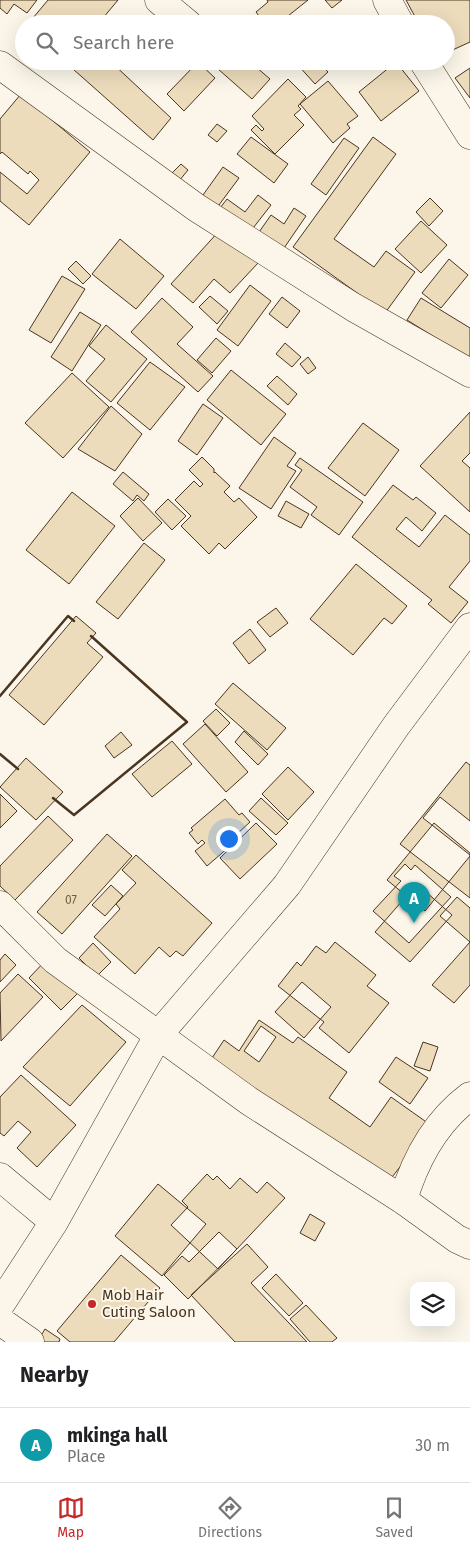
<!DOCTYPE html>
<html lang="en">
<head>
<meta charset="utf-8">
<style>
  body { margin:0; font-family:"Fira Sans",sans-serif; background:#f2f2f2; color:#202124 }
  .controls { position:absolute; right:15px; bottom:15px; display:grid; overflow:hidden; border-radius:10px; box-shadow:0 5px 20px #0002 }
  .controls button { width:45px; height:45px; display:grid; place-items:center; padding:0; border:0; border-bottom:1px solid #e0e0e0; background:#fff; color:#202124; font:25px sans-serif }
  .you { position:absolute; left:228px; top:838px; width:18px; height:18px; margin:-12px; border:4px solid #fff; border-radius:50%; background:#1a73e8; box-shadow:0 0 0 8px #1a73e833 }
  .badge { display:grid; place-items:center; width:32px; height:32px; border-radius:50%; background:#c62828; color:#fff; font-size:16px; font-weight:700 }
  .pin { position:absolute; translate:-50% -41px; filter:drop-shadow(0 1px 2px #0008) }
  .pin::after { content:''; position:absolute; top:26px; width:18px; height:15px; background:inherit; clip-path:polygon(0 0,100% 0,50% 100%) }
  .list { margin:0; padding:0; list-style:none }
  h2 { display:flex; justify-content:space-between; align-items:center; height:65px; margin:0; padding:0 20px; font-size:21px }
  h2 small { font-size:16px; font-weight:400; color:#757577 }
  .list li { display:grid; grid-template-columns:32px 1fr auto; gap:15px; align-items:center; box-sizing:border-box; height:75px; padding:0 20px; border-top:1px solid #e0e0e0 }
  .list b { display:block; font-size:19px; white-space:nowrap }
  .list p { margin:0; font-size:16px; white-space:nowrap; color:#757577 }
  .list em { font-size:16px; font-style:normal; color:#757577 }
  .icon { flex:none; width:28px; height:28px; fill:none; stroke:currentColor; stroke-width:2; stroke-linecap:round; stroke-linejoin:round }
  .map { position:relative; flex:none; width:470px; height:1342px; overflow:hidden }
  .search { position:absolute; background:#fff; box-shadow:0 5px 20px #0002; left:15px; right:15px; top:15px; height:55px; display:flex; align-items:center; gap:12px; box-sizing:border-box; padding:0 18px; border-radius:28px; color:#757577; font-size:19px }
  .sheet { height:140px; background:#fff }
  nav { display:flex; justify-content:space-around; align-items:center; box-sizing:border-box; height:70px; border-top:1px solid #e0e0e0; background:#fff; font-size:14px; color:#757577 }
  nav a { display:grid; justify-items:center; gap:2px }
  nav .on { color:#c62828 }
  .map>svg:first-child { display:block }
  .building { fill:#ecdcbc; stroke:#4a3520; fill-rule:evenodd }
  .lines { fill:none; stroke-linecap:round; stroke-linejoin:round }
  .street-casing { stroke:#4a3520; stroke-width:29 }
  .street { stroke:#fbf6e9; stroke-width:28 }
  .wall { stroke:#4a3520; stroke-width:2.5 }
  .poi-dot { fill:#c62828; stroke:#fbf6e9; stroke-width:2 }
  .labels { text-anchor:middle; stroke-width:4; stroke-linejoin:round; paint-order:stroke }
  .number-label { font-size:12px; fill:#725f47 }
  .poi-label { font-size:15px; fill:#4a3520; stroke:#fbf6e9; text-anchor:start }
</style>
</head>
<body>
<div class="map">
<svg width="470" height="1342" viewBox="0 0 470 1342">
  <rect width="100%" height="100%" fill="#fbf6e9"/>
  <path class="building" d="M0,0H37L27,13L14,4L7,14L0,8Z
    M48,0H118L98,24H28Z
    M267,0H308L278,24H265L256,12L268,2Z
    M325,0H342L332,8Z
    M406,0H470V42L446,53V24H419Z
    M349,16L355,24H339Z
    M53,61H67L62,68Z
    M79,61H110L171,118L153,140L73,69Z
    M209,61H249L270,79L252,99Z
    M300,61H318L328,72L315,84L297,64Z
    M198,62L215,78L184,111L167,94Z
    M396,62L419,91L381,121L359,92Z
    M470,68V98L455,78Z
    M288,79L306,97L298,106L301,109L294,115L304,125L275,154L251,130L256,125L262,131L264,129L252,116Z
    M328,81L358,116L347,124L350,128L333,143L300,104Z
    M21,94L90,152L29,225L0,201V172L27,194L39,180L30,171L28,174L2,152L0,154V119Z
    M217,124L227,131L217,142L208,135Z
    M251,137L288,164L274,183L237,154Z
    M373,137L396,154L334,239L374,267L386,251L415,272L385,313L293,247Z
    M344,138L359,148L326,195L311,184Z
    M181,164L188,170L179,181L171,174Z
    M223,167L239,178L213,213L198,202Z
    M258,195L271,205L250,232L220,208L227,199L245,212Z
    M430,198L443,211L429,226L416,212Z
    M294,208L306,216L282,251L257,235L271,215L284,224Z
    M421,221L447,245L421,273L395,249Z
    M220,230L258,263L230,293L214,279L193,303L171,284Z
    M120,239L164,276L136,309L92,274Z
    M449,259L468,275L441,308L422,293Z
    M76,261L91,276L83,284L68,269Z
    M62,276L85,289L51,343L29,330Z
    M250,285L271,301L238,346L217,330Z
    M210,296L228,311L217,324L199,307Z
    M282,297L300,311L287,328L269,314Z
    M162,298L193,327L177,344L213,376L198,392L131,332Z
    M421,298L470,328V359L407,320Z
    M80,312L101,325L72,371L51,357Z
    M106,325L147,359L111,402L86,381L105,359L89,346Z
    M216,338L231,351L212,373L197,360Z
    M285,343L301,357L292,367L276,354Z
    M308,357L316,368L308,374L300,364Z
    M150,362L185,387L150,430L117,403Z
    M231,370L286,414L261,445L207,400Z
    M72,373L109,407L63,458L25,423Z
    M277,376L297,394L288,405L267,386Z
    M203,404L223,418L197,455L178,441Z
    M111,406L142,434L115,471L78,449Z
    M470,412V453L462,461L470,468V512L420,466Z
    M363,423L399,450L365,496L328,468Z
    M274,437L296,453L287,466L296,471L271,509L239,488Z
    M202,457L214,469V473L215,472L230,486L224,492L234,502L239,498L257,517L225,549L219,543L209,554L181,526L191,516L175,500L194,481L200,487L203,484L189,470Z
    M300,458L363,502L339,535L311,515L317,507L290,487L302,470L295,465Z
    M123,472L149,494L144,501L137,495L133,501L113,484Z
    M393,485L413,500L416,497L436,513L422,531L406,517L396,529L419,547L445,515L470,535V561L449,587L468,602L451,623L428,604L432,600L352,537Z
    M72,492L115,526L69,584L26,550Z
    M138,498L162,523L143,541L120,516Z
    M168,499L186,516L172,530L155,512Z
    M286,501L309,514L301,528L278,516Z
    M144,543L165,560L118,619L96,602Z
    M356,564L407,606L392,624L384,618L353,655L310,619Z
    M276,608L288,623L270,637L257,622Z
    M76,616L96,633L87,643L103,657L44,725L9,695Z
    M250,629L266,650L249,664L233,643Z
    M233,683L286,728L267,750L215,704Z
    M216,709L230,723L217,736L203,721Z
    M205,724L248,772L226,792L183,744Z
    M244,731L268,754L258,765L235,742Z
    M121,732L132,745L114,758L105,746Z
    M172,741L192,764L152,797L132,774Z
    M26,758L63,792L36,820L0,787Z
    M466,762L470,765V821L440,797L423,818L470,855V898L400,844Z
    M288,767L314,792L288,820L262,794Z
    M0,794L17,811L0,828Z
    M261,798L288,823L276,835L249,811Z
    M225,799L239,815L242,813L250,822L238,833L232,827L228,829L237,840L207,866L195,851L205,843L202,840L198,844L189,833L193,830L191,828Z
    M48,816L73,840L15,900L0,886V866Z
    M256,823L277,844L240,879L220,858Z
    M434,823L470,853V856L425,911L387,880Z
    M107,834L132,856L62,934L37,912Z
    M136,855L212,923L183,956L176,951L170,957L159,947L135,974L94,937L120,909L116,904L136,883L122,870Z
    M405,864L411,870L415,865L451,897L409,943L373,911L401,881L394,876Z
    M417,884L452,915L410,962L375,932Z
    M111,885L123,896L105,916L92,905Z
    M457,897L470,908V985L454,1003L432,985L470,942L440,916Z
    M335,942L376,975L367,986L389,1003L349,1053L319,1028L324,1022L278,986L297,962L301,966L316,946L326,953Z
    M93,943L111,962L97,976L79,958Z
    M5,954L16,965L0,982V960Z
    M47,959L80,991L61,1010L29,978Z
    M18,974L43,997L1,1041L0,993Z
    M302,982L331,1007L304,1038L275,1012Z
    M82,1005L126,1042L70,1106L23,1067Z
    M259,1020L293,1043L298,1037L347,1072L329,1098L370,1127L391,1097L432,1126L378,1195L198,1079L224,1040L239,1051ZM261,1026L276,1037L259,1062L244,1051Z
    M423,1042L438,1047L430,1071L414,1066Z
    M396,1057L428,1078L410,1104L379,1082Z
    M21,1075L76,1125L37,1167L17,1148L31,1132L18,1121L4,1136L0,1133V1097Z
    M207,1174L213,1180L217,1176L230,1189L240,1178L257,1193L267,1182L285,1198L218,1269L171,1225L188,1207L182,1201Z
    M158,1184L206,1224L162,1276L115,1236Z
    M310,1214L325,1223L315,1241L300,1233Z
    M219,1232L237,1249L188,1299L164,1275L182,1256L189,1262Z
    M247,1244L268,1267L251,1283L307,1342H235L191,1295Z
    M121,1255L160,1288L114,1342H70L57,1331Z
    M276,1274L303,1303L289,1316L262,1288Z
    M306,1305L337,1338L332,1342H310L290,1319Z
    M45,1329L60,1339L59,1342H37Z"/>
  <g class="lines">
    <g class="street-casing">
      <path id="street" d="M159,0L188,24
        M387,0L400,24
        M423,61L470,135
        M0,65L197,208L353,307L470,373
        M0,905L55,960L249,1101L403,1200L457,1239L470,1245
        M0,1177L54,1222
        M403,1200C415,1160 435,1122 470,1096
        M0,1305L54,1222L159,1034L287,885L396,726L470,627
        M0,1321L30,1342"/>
    </g>
    <use href="#street" class="street"/>
    <path class="wall" d="M0,696L68,616L74,621
      M0,754L18,769
      M53,798L74,815L187,722L91,636"/>
  </g>
  <circle class="poi-dot" cx="92" cy="1304" r="5"/>
  <g class="labels">
    <g class="number-label">
      <text x="71" y="904">07</text>
    </g>
    <g class="poi-label">
      <text x="102" y="1300">Mob Hair<tspan x="102" dy="17">Cuting Saloon</tspan></text>
    </g>
  </g>
</svg>
<div class="controls">
<button><svg class="icon" aria-label="layers" viewBox="0 0 24 24"><path d="M12 4l9 5-9 5-9-5zM3 14l9 5 9-5"/></svg></button>
</div>
<div class="you"></div>
<div class="pin badge" style="left:414px;top:923px;background:#0f9aa8">A</div>
<div class="search"><svg class="icon" aria-label="search" viewBox="0 0 24 24"><circle cx="10" cy="10" r="6"/><path d="M15 15l6 6"/></svg>Search here</div>
</div>
<section class="sheet">
<h2>Nearby<small></small></h2>
<ul class="list">
<li><span class="badge" style="background:#0f9aa8">A</span><div><b>mkinga hall</b><p>Place</p></div><em>30 m</em></li>
</ul>
</section>
<nav>
<a class="on"><svg class="icon" aria-label="map" viewBox="0 0 24 24"><path d="M3 6l6-2 6 2 6-2v14l-6 2-6-2-6 2zM9 4v14M15 6v14"/></svg>Map</a>
<a><svg class="icon" aria-label="directions" viewBox="0 0 24 24"><path d="M12 3l9 9-9 9-9-9zM9 14v-3h6M13 9l2 2-2 2"/></svg>Directions</a>
<a><svg class="icon" aria-label="saved" viewBox="0 0 24 24"><path d="M7 4h10v16l-5-4-5 4z"/></svg>Saved</a>
</nav>
</body>
</html>
